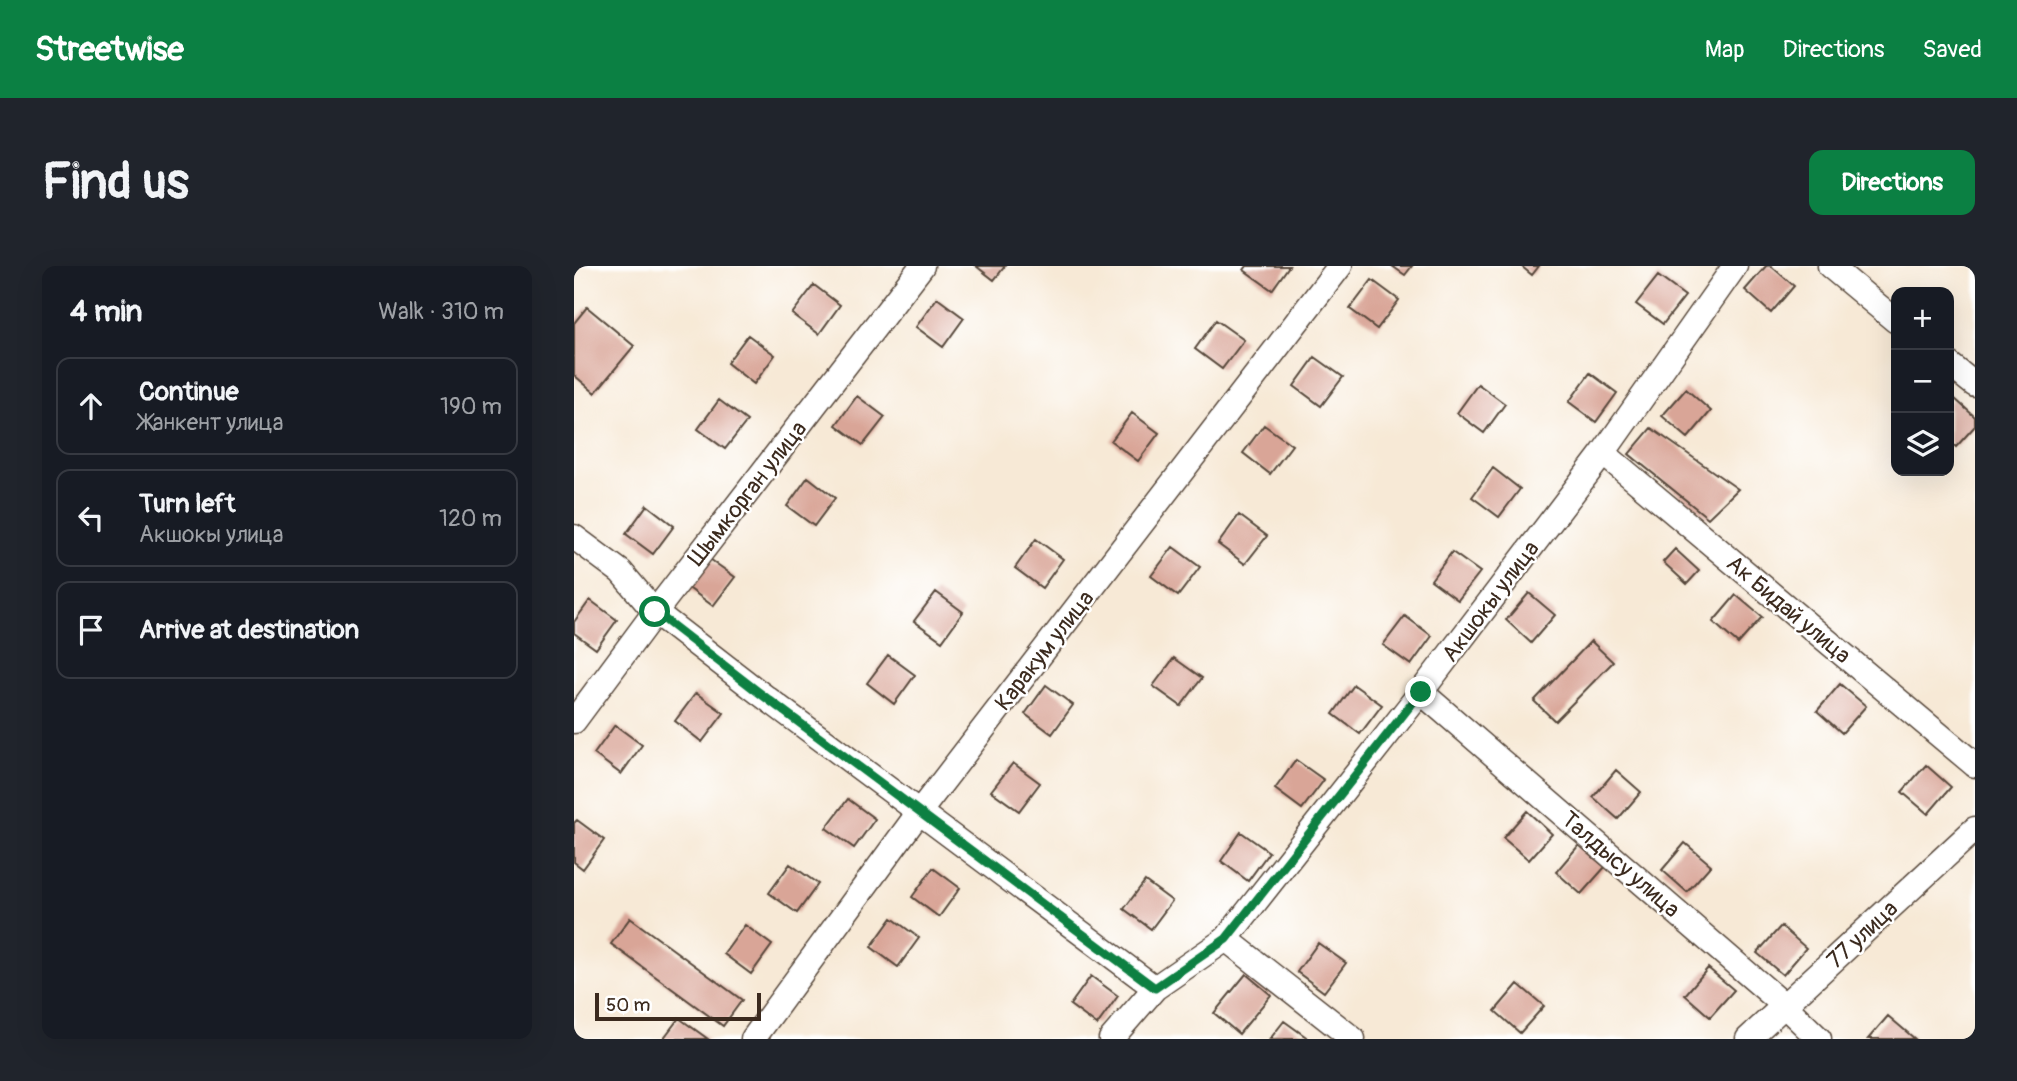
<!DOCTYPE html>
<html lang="en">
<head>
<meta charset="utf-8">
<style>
  body { margin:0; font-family:Pangolin,sans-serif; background:#20242c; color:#f1f3f6 }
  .controls { position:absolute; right:21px; top:21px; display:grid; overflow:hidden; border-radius:14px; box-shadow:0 7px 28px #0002 }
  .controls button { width:63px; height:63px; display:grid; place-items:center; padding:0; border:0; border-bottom:2px solid #363941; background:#171b24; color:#f1f3f6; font:35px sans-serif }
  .scale { position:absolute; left:21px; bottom:18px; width:166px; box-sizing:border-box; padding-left:7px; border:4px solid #3b2a1e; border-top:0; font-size:19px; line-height:24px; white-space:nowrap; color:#3b2a1e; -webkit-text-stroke:5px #fff; paint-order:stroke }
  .stop { position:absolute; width:21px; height:21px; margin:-16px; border:5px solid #0b8043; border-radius:50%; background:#fff }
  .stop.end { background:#0b8043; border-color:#fff; box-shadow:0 2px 7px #0008 }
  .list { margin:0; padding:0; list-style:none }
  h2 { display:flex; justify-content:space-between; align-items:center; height:91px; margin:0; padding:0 28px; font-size:30px }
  h2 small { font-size:23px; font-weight:400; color:#9ea1a6 }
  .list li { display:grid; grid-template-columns:46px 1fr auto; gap:21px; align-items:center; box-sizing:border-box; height:98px; margin:0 14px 14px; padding:0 14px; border:2px solid #363941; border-radius:14px }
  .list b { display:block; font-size:26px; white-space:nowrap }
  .list p { margin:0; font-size:23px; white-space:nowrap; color:#9ea1a6 }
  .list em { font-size:23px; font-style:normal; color:#9ea1a6 }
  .icon { flex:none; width:38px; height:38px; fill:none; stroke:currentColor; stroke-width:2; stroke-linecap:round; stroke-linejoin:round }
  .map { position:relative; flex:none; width:1401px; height:773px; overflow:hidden; border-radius:14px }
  header { display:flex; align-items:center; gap:42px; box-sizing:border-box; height:98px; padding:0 35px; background:#0b8043; color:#fff }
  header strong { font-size:33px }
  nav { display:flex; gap:38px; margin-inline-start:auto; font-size:24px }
  .intro { display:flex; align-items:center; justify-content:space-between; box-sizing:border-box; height:168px; padding:0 42px }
  h1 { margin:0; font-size:49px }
  .button { padding:18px 32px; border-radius:14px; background:#0b8043; color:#fff; font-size:24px; font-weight:700 }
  main { display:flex; gap:42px; padding:0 42px }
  aside { flex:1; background:#171b24; border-radius:14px; box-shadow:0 7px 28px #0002 }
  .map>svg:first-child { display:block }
  .building { fill:#d9a597 }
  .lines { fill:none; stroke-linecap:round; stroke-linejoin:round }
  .street-casing { stroke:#57473a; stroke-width:27 }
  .street { stroke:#fff; stroke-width:24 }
  .route { stroke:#0b8043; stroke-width:9 }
  .labels { text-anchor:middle; stroke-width:5; stroke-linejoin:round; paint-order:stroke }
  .street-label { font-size:23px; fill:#3b2a1e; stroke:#fff }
</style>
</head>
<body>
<header>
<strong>Streetwise</strong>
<nav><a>Map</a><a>Directions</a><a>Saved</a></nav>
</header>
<div class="intro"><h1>Find us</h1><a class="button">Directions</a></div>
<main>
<aside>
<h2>4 min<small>Walk · 310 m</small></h2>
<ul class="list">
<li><svg class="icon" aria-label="ahead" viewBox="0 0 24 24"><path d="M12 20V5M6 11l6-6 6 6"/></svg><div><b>Continue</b><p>Жанкент улица</p></div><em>190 m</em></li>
<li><svg class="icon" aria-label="left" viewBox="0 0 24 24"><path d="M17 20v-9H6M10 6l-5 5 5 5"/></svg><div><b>Turn left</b><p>Акшокы улица</p></div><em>120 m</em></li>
<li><svg class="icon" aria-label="arrive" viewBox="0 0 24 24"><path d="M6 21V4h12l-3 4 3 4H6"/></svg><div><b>Arrive at destination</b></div></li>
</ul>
</aside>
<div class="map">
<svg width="1401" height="773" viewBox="0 0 1401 773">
  <rect width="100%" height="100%" fill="#fff"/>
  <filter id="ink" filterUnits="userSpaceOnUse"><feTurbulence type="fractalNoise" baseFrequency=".0143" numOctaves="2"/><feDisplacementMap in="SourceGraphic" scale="14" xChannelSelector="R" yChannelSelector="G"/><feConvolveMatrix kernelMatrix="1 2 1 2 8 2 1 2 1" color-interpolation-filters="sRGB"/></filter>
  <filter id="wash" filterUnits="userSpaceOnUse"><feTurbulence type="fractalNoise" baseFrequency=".00686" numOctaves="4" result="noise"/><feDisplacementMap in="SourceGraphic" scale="28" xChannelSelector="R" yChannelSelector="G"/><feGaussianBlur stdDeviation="1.57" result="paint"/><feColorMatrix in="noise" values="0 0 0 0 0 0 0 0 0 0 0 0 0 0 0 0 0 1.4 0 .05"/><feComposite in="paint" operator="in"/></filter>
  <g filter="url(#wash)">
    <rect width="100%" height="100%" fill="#f7e9d6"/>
    <g id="blocks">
      <path class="building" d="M402,0H431L420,14Z
        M673,0H715L698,24L670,4Z
        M818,0H838L831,9Z
        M947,0H965L958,9Z
        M1192,0H1197L1220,20L1197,47L1171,24Z
        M1084,10L1111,30L1089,58L1062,38Z
        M798,14L825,34L803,63L776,43Z
        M240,19L266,39L245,68L218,48Z
        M363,32L390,52L369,81L342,61Z
        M13,41L60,80L21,127L0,109V57Z
        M642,54L670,74L648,103L621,83Z
        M174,69L201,89L180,118L153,97Z
        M741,91L769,111L747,140L720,120Z
        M1016,107L1043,127L1022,156L995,136Z
        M904,118L931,138L910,167L883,147Z
        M1112,123L1137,145L1114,172L1088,150Z
        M283,130L311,151L289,179L262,159Z
        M1380,132L1401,151V160L1382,181L1375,175V138Z
        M145,134L173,155L151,183L124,163Z
        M558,147L585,167L564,195L537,175Z
        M690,159L718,179L696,208L669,187Z
        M1077,162L1164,223L1134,252L1055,188Z
        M919,202L946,223L925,251L898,231Z
        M234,211L261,232L240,260L213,240Z
        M73,239L100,260L79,288L52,268Z
        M665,249L693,270L671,298L644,278Z
        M462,273L489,293L468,322L441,302Z
        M599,281L626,301L604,330L577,310Z
        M1101,283L1125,305L1113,318L1089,296Z
        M878,286L906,306L884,334L857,314Z
        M133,291L161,311L139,340L112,320Z
        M362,326L389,346L368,375L340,355Z
        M955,327L981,349L957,377L932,354Z
        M1162,329L1188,351L1164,378L1139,356Z
        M16,334L43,354L22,383L0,367V356Z
        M831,350L858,370L837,399L809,379Z
        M1017,375L1039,396L981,455L960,435Z
        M314,389L341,409L320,438L293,417Z
        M600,392L628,412L607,440L579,420Z
        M1266,418L1292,440L1268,467L1243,445Z
        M472,419L499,439L478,468L451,448Z
        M780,419L808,439L786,468L759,448Z
        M122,427L150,447L128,476L101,455Z
        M41,459L68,479L47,508L20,488Z
        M722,494L750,514L728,543L701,523Z
        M439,497L466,517L445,545L417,525Z
        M1352,499L1377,521L1354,548L1328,526Z
        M1042,504L1067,526L1044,553L1019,531Z
        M274,533L301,553L280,582L252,562Z
        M953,545L978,568L955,594L929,572Z
        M3,554L30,574L9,603L0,596V557Z
        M667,566L695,586L674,615L647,595Z
        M1111,577L1137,599L1113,626L1088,604Z
        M1005,579L1031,601L1007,628L982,606Z
        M216,598L244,618L223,647L195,627Z
        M359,602L386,622L365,651L338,631Z
        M571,615L598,635L577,663L550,643Z
        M56,652L168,734L149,760L37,678Z
        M318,652L345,672L324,701L297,681Z
        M171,659L198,679L177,708L150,688Z
        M1207,660L1232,682L1209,709L1183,687Z
        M744,677L772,697L750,726L723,706Z
        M1134,702L1160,724L1136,751L1111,729Z
        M672,708L697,729L665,768L640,747Z
        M517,710L544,730L523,759L496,739Z
        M944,718L970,740L946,767L921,745Z
        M1314,750L1341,773H1294Z
        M105,752L134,773H89Z
        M710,755L735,773H696Z"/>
    </g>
  </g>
  <g filter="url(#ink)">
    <use href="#blocks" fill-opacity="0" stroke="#57473a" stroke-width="2"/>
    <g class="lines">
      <g class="street-casing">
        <path id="street" d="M1256,0L1322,55
          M1375,98L1401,119
          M1029,187L1401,499
          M0,271L47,306L81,346L183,425L581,722
          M847,426L1211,740L1245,773
          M0,455L81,346L348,0
          M652,673L779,773
          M179,773L346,545L766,0
          M537,773L581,722L652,673L847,426L1029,187L1161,0
          M1174,773L1401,563"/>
      </g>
      <use href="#street" class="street"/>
    </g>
  </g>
  <g class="lines" filter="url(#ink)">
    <path class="route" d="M81,346L183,425L581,722L652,673L847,426"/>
  </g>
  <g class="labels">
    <g class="street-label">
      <text transform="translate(173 227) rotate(-52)" y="8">Шымкорган улица</text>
      <text transform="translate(916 335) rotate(-53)" y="8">Акшокы улица</text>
      <text transform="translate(1215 343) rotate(40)" y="8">Ак Бидай улица</text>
      <text transform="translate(470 384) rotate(-52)" y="8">Каракум улица</text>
      <text transform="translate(1047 598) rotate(41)" y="8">Талдысу улица</text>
      <text transform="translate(1288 668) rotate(-43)" y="8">77 улица</text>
    </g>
  </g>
</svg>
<div class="controls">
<button>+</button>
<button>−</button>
<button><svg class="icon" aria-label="layers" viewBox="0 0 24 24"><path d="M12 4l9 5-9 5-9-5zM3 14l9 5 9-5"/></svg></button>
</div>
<div class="scale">50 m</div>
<div class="stop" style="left:81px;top:346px"></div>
<div class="stop end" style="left:847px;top:426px"></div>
</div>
</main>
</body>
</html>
